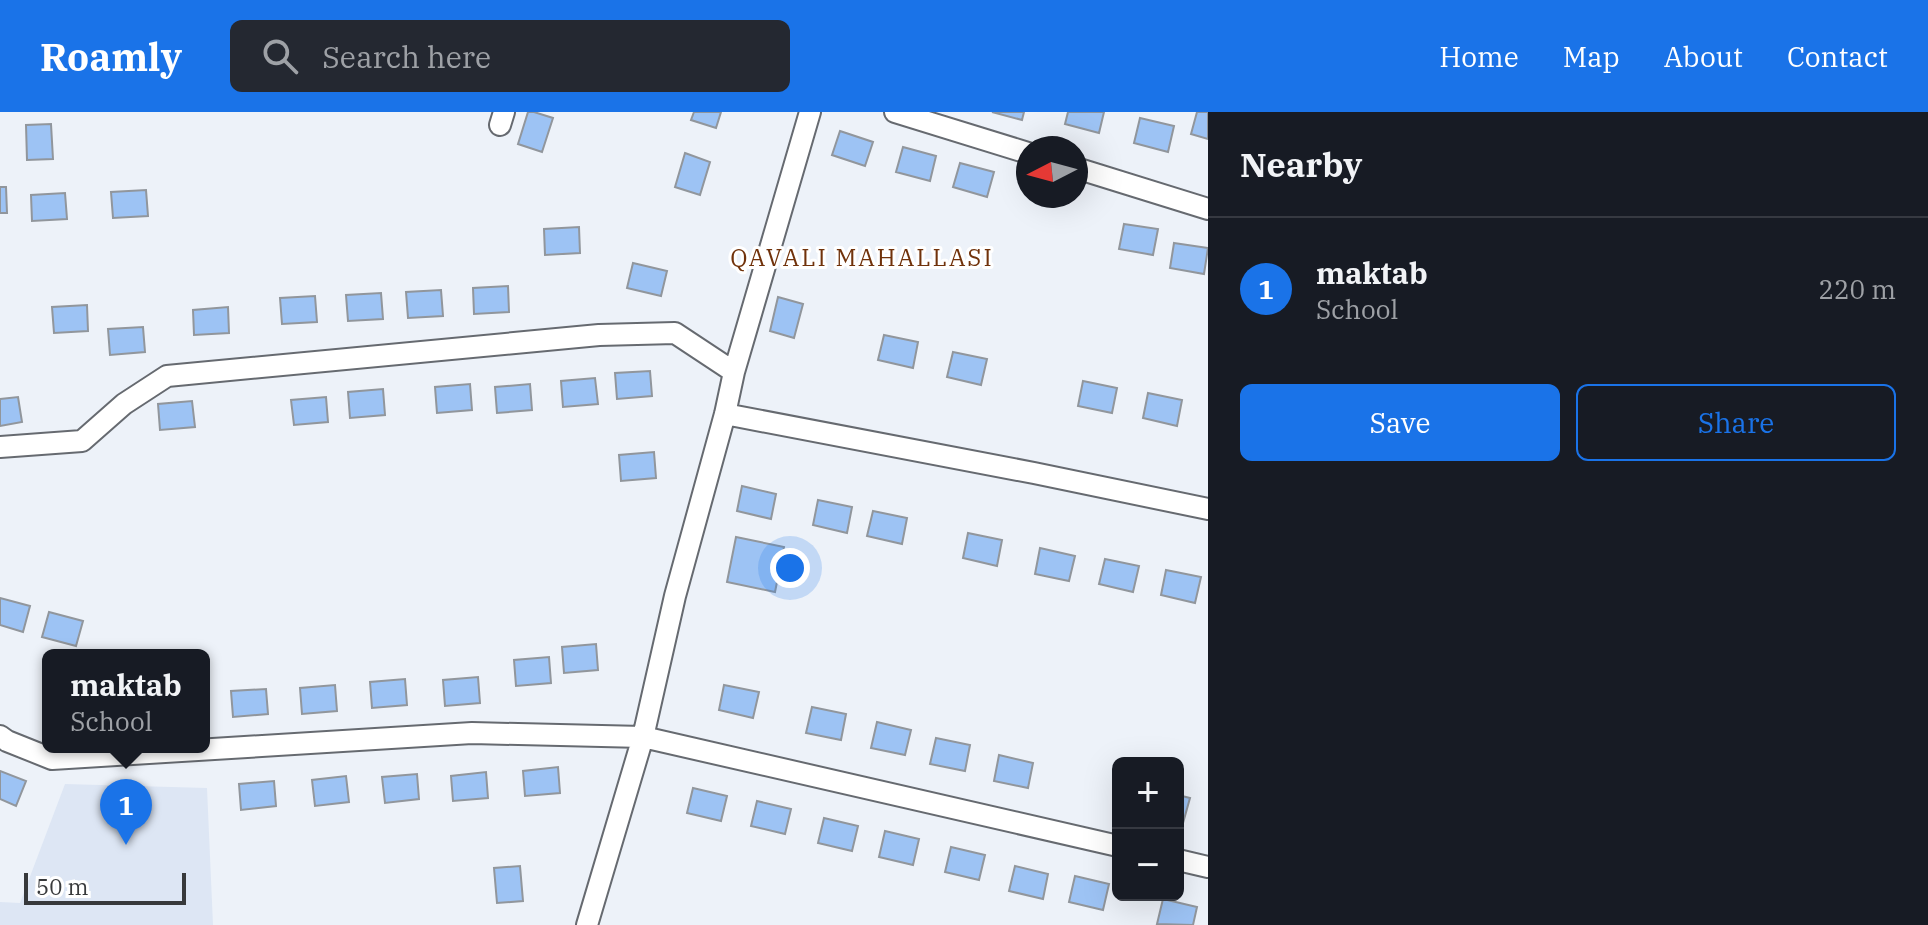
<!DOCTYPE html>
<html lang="en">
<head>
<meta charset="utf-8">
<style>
  body { margin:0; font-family:"IBM Plex Serif",serif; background:#242831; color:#f1f3f6 }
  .controls { position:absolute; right:24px; bottom:24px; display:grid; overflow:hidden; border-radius:12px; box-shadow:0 8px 32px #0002 }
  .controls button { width:72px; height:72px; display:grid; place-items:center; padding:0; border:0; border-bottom:2px solid #363941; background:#171b24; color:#f1f3f6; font:40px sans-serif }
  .compass { position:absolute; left:1016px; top:24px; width:72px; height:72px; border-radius:50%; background:#171b24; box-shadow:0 8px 32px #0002; rotate:264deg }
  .scale { position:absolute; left:24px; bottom:20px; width:162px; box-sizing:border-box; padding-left:8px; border:4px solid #37393b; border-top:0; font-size:22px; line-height:28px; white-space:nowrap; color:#37393b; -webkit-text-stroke:6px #fff; paint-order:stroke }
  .you { position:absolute; left:790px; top:456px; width:28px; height:28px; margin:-20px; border:6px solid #fff; border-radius:50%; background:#1a73e8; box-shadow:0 0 0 12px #1a73e833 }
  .badge { display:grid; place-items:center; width:52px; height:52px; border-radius:50%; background:#1a73e8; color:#fff; font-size:26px; font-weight:700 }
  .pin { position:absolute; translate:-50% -66px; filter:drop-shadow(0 2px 4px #0008) }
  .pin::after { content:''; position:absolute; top:42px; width:28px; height:24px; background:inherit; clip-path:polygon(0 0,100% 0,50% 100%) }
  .popup { position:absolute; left:42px; top:537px; width:168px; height:104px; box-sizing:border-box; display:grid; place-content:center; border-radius:12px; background:#171b24; filter:drop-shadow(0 2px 6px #0005); font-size:26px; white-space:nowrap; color:#9ea1a6 }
  .popup b { font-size:30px; color:#f1f3f6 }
  .popup::after { content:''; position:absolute; left:50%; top:100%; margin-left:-16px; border:16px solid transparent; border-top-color:#171b24 }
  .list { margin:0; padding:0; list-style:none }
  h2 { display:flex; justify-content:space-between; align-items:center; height:104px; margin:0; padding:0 32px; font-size:34px }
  h2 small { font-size:26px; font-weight:400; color:#9ea1a6 }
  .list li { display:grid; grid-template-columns:52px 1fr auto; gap:24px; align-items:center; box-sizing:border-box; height:144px; padding:0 32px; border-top:2px solid #363941 }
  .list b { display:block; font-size:30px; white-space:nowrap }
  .list p { margin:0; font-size:26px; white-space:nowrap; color:#9ea1a6 }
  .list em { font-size:26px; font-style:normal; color:#9ea1a6 }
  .actions { display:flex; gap:16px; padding:24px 32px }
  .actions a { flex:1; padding:18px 0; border:2px solid #1a73e8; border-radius:12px; text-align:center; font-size:28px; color:#1a73e8 }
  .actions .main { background:#1a73e8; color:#fff }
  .icon { flex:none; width:44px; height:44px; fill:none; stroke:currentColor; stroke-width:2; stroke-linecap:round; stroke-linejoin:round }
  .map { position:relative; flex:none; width:1208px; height:813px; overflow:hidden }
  header { display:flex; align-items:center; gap:48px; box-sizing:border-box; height:112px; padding:0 40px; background:#1a73e8; color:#fff }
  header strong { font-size:38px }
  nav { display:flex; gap:44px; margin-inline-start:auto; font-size:28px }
  .search { width:560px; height:72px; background:#242831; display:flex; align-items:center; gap:20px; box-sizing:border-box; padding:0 28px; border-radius:12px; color:#9ea1a6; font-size:30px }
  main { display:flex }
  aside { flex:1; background:#171b24 }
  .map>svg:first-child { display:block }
  .built { fill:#dde6f4 }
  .building { fill:#9dc3f4; stroke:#91969c; stroke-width:2 }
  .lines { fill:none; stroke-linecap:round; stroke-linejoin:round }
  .street-casing { stroke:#666a70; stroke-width:24 }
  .street { stroke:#fff; stroke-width:20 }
  .labels { text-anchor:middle; stroke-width:6; stroke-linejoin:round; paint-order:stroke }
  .neighbourhood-label { font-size:24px; letter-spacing:2px; fill:#70320b; stroke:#fff }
</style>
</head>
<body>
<header>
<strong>Roamly</strong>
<div class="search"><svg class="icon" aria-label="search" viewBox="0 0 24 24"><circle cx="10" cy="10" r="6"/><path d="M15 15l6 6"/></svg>Search here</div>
<nav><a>Home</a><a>Map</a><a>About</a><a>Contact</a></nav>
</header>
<main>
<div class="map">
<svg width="1208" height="813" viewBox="0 0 1208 813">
  <rect width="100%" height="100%" fill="#edf2f9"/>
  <path class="built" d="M65,672L207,676L213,813H0V790L20,791Z"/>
  <path class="building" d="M528,0H534L553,6L542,40L518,32Z
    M694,0H721L716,16L691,8Z
    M992,0H1024L1022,8Z
    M1068,0H1104L1099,21L1065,12Z
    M1197,0H1208V27L1191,22Z
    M1140,6L1174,14L1168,40L1134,31Z
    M51,12L53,47L27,48L26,13Z
    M840,19L873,30L865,54L832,43Z
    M903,35L936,44L930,69L896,60Z
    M685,41L710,50L700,83L675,75Z
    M960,51L994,60L987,85L953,75Z
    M0,75H6L7,101H0Z
    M146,78L148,104L113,106L111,80Z
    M65,81L67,107L32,109L31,83Z
    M1124,112L1158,117L1153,143L1119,137Z
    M579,115L580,141L545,143L544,117Z
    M1174,131L1208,136L1204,162L1170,156Z
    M633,151L667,159L661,184L627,176Z
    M508,174L509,200L474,202L473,176Z
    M441,178L443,204L408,206L406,180Z
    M381,181L383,207L348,209L346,183Z
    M315,184L317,210L282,212L280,186Z
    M778,185L803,192L794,226L770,219Z
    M87,193L88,219L54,221L52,195Z
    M228,195L229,221L194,223L193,198Z
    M143,215L145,240L110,243L108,217Z
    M884,223L918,230L913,256L878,248Z
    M953,240L987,247L981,273L947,265Z
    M650,259L652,284L617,287L615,261Z
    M595,266L598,292L563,295L561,269Z
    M1083,269L1117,276L1112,301L1078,294Z
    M470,272L472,298L437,301L435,275Z
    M530,272L532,298L497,301L495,275Z
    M383,277L385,303L350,306L348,280Z
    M1148,281L1182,288L1177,314L1143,306Z
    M18,285L22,310L0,314V287Z
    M326,285L328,310L294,313L291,288Z
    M192,289L195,315L160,318L158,292Z
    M654,340L656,366L621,369L619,343Z
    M742,374L776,382L771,407L737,399Z
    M818,388L852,395L847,421L813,413Z
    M873,399L907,406L902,432L867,424Z
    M968,421L1002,428L997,454L963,446Z
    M736,425L784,435L775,480L727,470Z
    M1040,436L1075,444L1069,469L1035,462Z
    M1105,447L1139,454L1133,480L1099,472Z
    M1166,458L1201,465L1195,491L1161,483Z
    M0,486L30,494L23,520L0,513Z
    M49,500L83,509L76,534L42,525Z
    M596,532L598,558L564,561L562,535Z
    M549,545L551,571L516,574L514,548Z
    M478,565L480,591L445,594L443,568Z
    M405,567L407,593L372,596L370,570Z
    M335,573L337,599L302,602L300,576Z
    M724,573L759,580L753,606L719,598Z
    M266,577L268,602L233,605L231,579Z
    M812,595L846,602L841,628L806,621Z
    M877,610L911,618L905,643L871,636Z
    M936,626L970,633L965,659L930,652Z
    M999,643L1033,651L1028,676L994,669Z
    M558,655L560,681L525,684L523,659Z
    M0,659L26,669L16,694L0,687Z
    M486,660L488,686L453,689L451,664Z
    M417,662L419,687L385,691L382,665Z
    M346,664L349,690L315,694L312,668Z
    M274,669L276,694L241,698L239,672Z
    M693,676L727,684L721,709L687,701Z
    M1178,683L1190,686L1183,711L1178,710Z
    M757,689L791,697L785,722L751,714Z
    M824,706L858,714L852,739L818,731Z
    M885,719L919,727L913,753L879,745Z
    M951,735L985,743L979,768L945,760Z
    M520,754L523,789L497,791L494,756Z
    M1015,754L1048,762L1043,787L1009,779Z
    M1075,764L1109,772L1103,798L1069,790Z
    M1163,787L1197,795L1193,813L1157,812Z"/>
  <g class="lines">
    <g class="street-casing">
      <path id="street" d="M895,0L1028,41
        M500,13L504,0
        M1076,56L1208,97
        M725,302L1034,361L1208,397
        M0,335L82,329L124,292L167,264L599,223L675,221L734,260
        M0,624L7,629L52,647L472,621L643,625L1118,734
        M1178,748L1208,755
        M587,813L643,625L675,484L725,302L734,260L810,0"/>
    </g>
    <use href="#street" class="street"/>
  </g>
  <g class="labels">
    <g class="neighbourhood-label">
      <text x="862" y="154">QAVALI MAHALLASI</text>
    </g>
  </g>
</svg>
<div class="controls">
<button>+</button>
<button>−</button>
</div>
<svg class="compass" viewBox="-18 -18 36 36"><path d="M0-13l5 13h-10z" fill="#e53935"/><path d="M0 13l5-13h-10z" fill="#9ea1a6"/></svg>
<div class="scale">50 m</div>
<div class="you"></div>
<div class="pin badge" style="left:126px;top:733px">1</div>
<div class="popup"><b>maktab</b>School</div>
</div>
<aside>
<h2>Nearby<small></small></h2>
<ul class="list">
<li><span class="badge">1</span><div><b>maktab</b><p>School</p></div><em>220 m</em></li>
</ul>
<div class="actions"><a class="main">Save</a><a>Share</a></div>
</aside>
</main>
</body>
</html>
